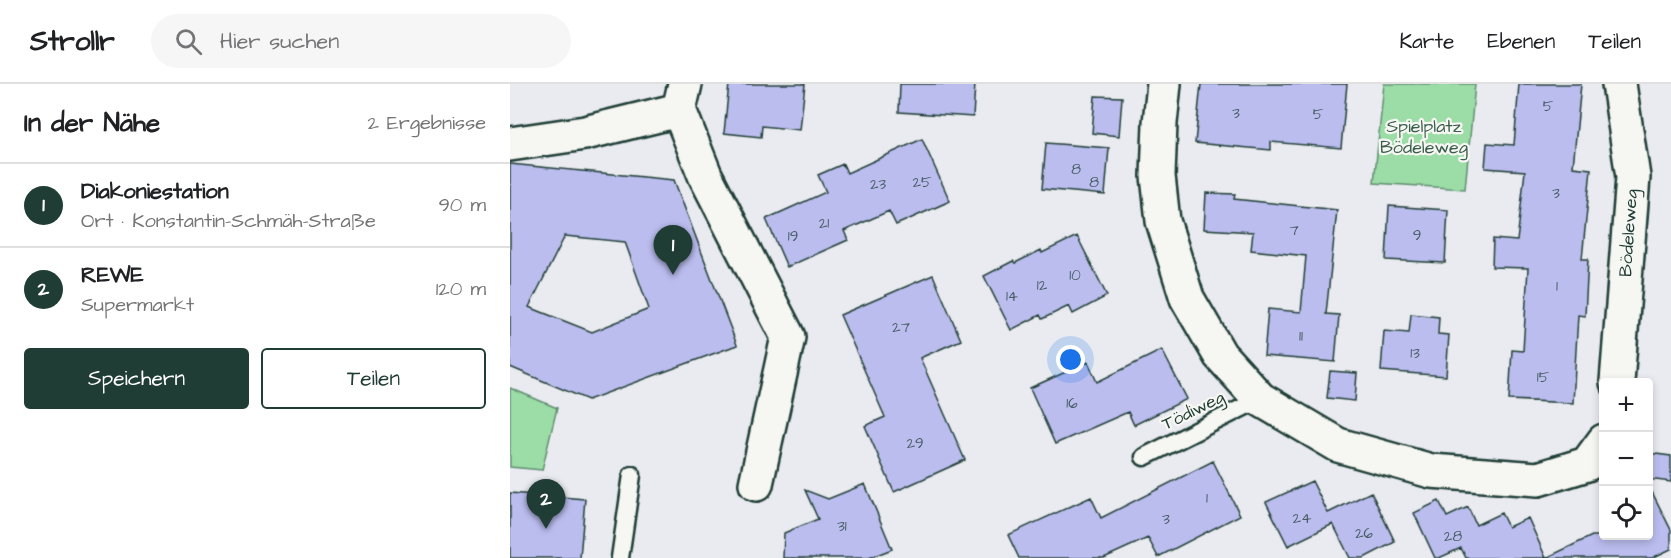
<!DOCTYPE html>
<html lang="de">
<head>
<meta charset="utf-8">
<style>
  body { margin:0; font-family:"Architects Daughter",sans-serif; background:#f6f6f6; color:#202124 }
  .controls { position:absolute; right:18px; bottom:18px; display:grid; overflow:hidden; border-radius:6px; box-shadow:0 3px 9px #0003 }
  .controls button { width:54px; height:54px; display:grid; place-items:center; padding:0; border:0; border-bottom:2px solid #e0e0e0; background:#fff; color:#202124; font:30px sans-serif }
  .you { position:absolute; left:561px; top:276px; width:21px; height:21px; margin:-15px; border:4px solid #fff; border-radius:50%; background:#1a73e8; box-shadow:0 0 0 9px #1a73e833 }
  .badge { display:grid; place-items:center; width:39px; height:39px; border-radius:50%; background:#1f3d34; color:#fff; font-size:20px; font-weight:700 }
  .pin { position:absolute; translate:-50% -50px; filter:drop-shadow(0 2px 3px #0008) }
  .pin::after { content:''; position:absolute; top:32px; width:21px; height:18px; background:inherit; clip-path:polygon(0 0,100% 0,50% 100%) }
  .list { margin:0; padding:0; list-style:none }
  h2 { display:flex; justify-content:space-between; align-items:center; height:78px; margin:0; padding:0 24px; font-size:26px }
  h2 small { font-size:20px; font-weight:400; color:#757577 }
  .list li { display:grid; grid-template-columns:39px 1fr auto; gap:18px; align-items:center; box-sizing:border-box; height:84px; padding:0 24px; border-top:2px solid #e0e0e0 }
  .list b { display:block; font-size:22px; white-space:nowrap }
  .list p { margin:0; font-size:20px; white-space:nowrap; color:#757577 }
  .list em { font-size:20px; font-style:normal; color:#757577 }
  .actions { display:flex; gap:12px; padding:18px 24px }
  .actions a { flex:1; padding:14px 0; border:2px solid #1f3d34; border-radius:6px; text-align:center; font-size:21px; color:#1f3d34 }
  .actions .main { background:#1f3d34; color:#fff }
  .icon { flex:none; width:33px; height:33px; fill:none; stroke:currentColor; stroke-width:2; stroke-linecap:round; stroke-linejoin:round }
  .map { position:relative; flex:none; width:1161px; height:474px; overflow:hidden }
  header { display:flex; align-items:center; gap:36px; box-sizing:border-box; height:84px; padding:0 30px; background:#fff; border-bottom:2px solid #e0e0e0 }
  header strong { font-size:28px }
  nav { display:flex; gap:33px; margin-inline-start:auto; font-size:21px }
  .search { width:420px; height:54px; background:#f6f6f6; display:flex; align-items:center; gap:15px; box-sizing:border-box; padding:0 21px; border-radius:33px; color:#757577; font-size:22px }
  main { display:flex }
  aside { flex:1; background:#fff }
  .map>svg:first-child { display:block }
  .green { fill:#9cdda7; stroke:#5e8d6e; stroke-width:1.5 }
  .building { fill:#bbbdef; stroke:#1f3d34; stroke-width:1.5; fill-rule:evenodd }
  .lines { fill:none; stroke-linecap:round; stroke-linejoin:round }
  .lane-casing { stroke:#1f3d34; stroke-width:21 }
  .street-casing { stroke:#1f3d34; stroke-width:38 }
  .lane { stroke:#f6f6f2; stroke-width:16 }
  .street { stroke:#f6f6f2; stroke-width:33 }
  .labels { text-anchor:middle; stroke-width:4.5; stroke-linejoin:round; paint-order:stroke }
  .number-label { font-size:15px; fill:#465d63 }
  .park-label { font-size:18px; fill:#385d4b; stroke:#f6f6f2 }
  .street-label { font-size:18px; fill:#1f3d34; stroke:#f6f6f2 }
</style>
</head>
<body>
<header>
<strong>Strollr</strong>
<div class="search"><svg class="icon" aria-label="search" viewBox="0 0 24 24"><circle cx="10" cy="10" r="6"/><path d="M15 15l6 6"/></svg>Hier suchen</div>
<nav><a>Karte</a><a>Ebenen</a><a>Teilen</a></nav>
</header>
<main>
<aside>
<h2>In der Nähe<small>2 Ergebnisse</small></h2>
<ul class="list">
<li><span class="badge">1</span><div><b>Diakoniestation</b><p>Ort · Konstantin-Schmäh-Straße</p></div><em>90 m</em></li>
<li><span class="badge">2</span><div><b>REWE</b><p>Supermarkt</p></div><em>120 m</em></li>
</ul>
<div class="actions"><a class="main">Speichern</a><a>Teilen</a></div>
</aside>
<div class="map">
<svg width="1161" height="474" viewBox="0 0 1161 474">
  <rect width="100%" height="100%" fill="#eaebf1"/>
  <filter id="ink" filterUnits="userSpaceOnUse"><feTurbulence type="fractalNoise" baseFrequency=".0167" numOctaves="2"/><feDisplacementMap in="SourceGraphic" scale="12" xChannelSelector="R" yChannelSelector="G"/><feConvolveMatrix kernelMatrix="1 2 1 2 8 2 1 2 1" color-interpolation-filters="sRGB"/></filter>
  <g filter="url(#ink)">
    <path class="green" d="M874,0H965L955,105L864,99Z
      M0,304L47,324L32,386L0,383Z"/>
    <path class="building" d="M219,0H295L290,46L252,42L251,53L214,49Z
      M390,0H465L463,33L389,28Z
      M691,0H837L831,64L761,58V66L685,59Z
      M1009,0H1071L1063,83L1081,85L1072,175H1078L1075,232L1068,231L1063,319L999,316L1002,266L1013,267L1018,184L982,183L983,155L1007,157L1015,87L975,84L977,59L1004,61Z
      M585,12L612,13L609,52L582,49Z
      M412,55L440,117L386,141L379,127L334,147L338,156L277,183L256,135L316,108L308,91L333,80L337,89Z
      M536,59L599,64L595,111L532,105Z
      M0,80L164,96L227,261L78,316L0,283ZM55,152L115,158L139,225L82,248L19,223Z
      M696,109L725,110L724,115L827,126L816,230L829,231L825,278L754,272L758,225L791,228L796,172L741,166L743,148L694,145Z
      M879,122L938,126L935,179L876,176Z
      M567,152L597,212L563,230L559,222L532,235L530,231L501,246L474,192L503,177L505,179L531,166L532,169Z
      M423,191L451,256L410,274L455,376L384,408L355,342L375,333L330,231Z
      M901,230L929,233L928,250L939,251L936,292L871,287L874,247L899,249Z
      M652,266L677,315L624,341L618,328L545,360L520,304L578,278L587,298Z
      M820,287L847,289L845,317L817,314Z
      M1138,369L1161,372V398L1138,395Z
      M703,377L730,431L648,473L638,454L594,474H509L498,451L581,413L591,434Z
      M802,397L818,429L861,408L885,458L854,474H840L823,440L778,462L756,418Z
      M355,400L382,465L359,474H273L274,449L308,435L295,406L318,415Z
      M1138,400L1161,446V465L1142,474H956L951,464L929,474H925L904,429L929,417L937,433L958,423L966,441L991,429L998,443L1018,434L1036,474L1082,452H1138Z
      M0,409L75,415L70,474H0Z"/>
    <g class="lines">
      <g class="lane-casing">
        <path id="lane" d="M634,373L750,315
          M110,474L122,391"/>
      </g>
      <g class="street-casing">
        <path id="street" d="M175,0L169,26L195,91L278,253L246,400
          M654,0L650,39L648,92L653,137L677,214L710,271L750,315L828,361L921,387L1028,395L1077,380L1094,357
          M0,60L75,49L169,26
          M1107,298L1123,93L1109,0"/>
      </g>
      <use href="#lane" class="lane"/>
      <use href="#street" class="street"/>
    </g>
  </g>
  <g class="labels">
    <g class="number-label">
      <text x="1038" y="27">5</text>
      <text x="726" y="34">3</text>
      <text x="808" y="35">5</text>
      <text x="566" y="90">8</text>
      <text x="412" y="103">25</text>
      <text x="584" y="103">8</text>
      <text x="368" y="105">23</text>
      <text x="1046" y="114">3</text>
      <text x="314" y="144">21</text>
      <text x="784" y="151">7</text>
      <text x="907" y="156">9</text>
      <text x="283" y="157">19</text>
      <text x="565" y="196">10</text>
      <text x="532" y="206">12</text>
      <text x="1047" y="207">1</text>
      <text x="502" y="217">14</text>
      <text x="391" y="248">27</text>
      <text x="791" y="257">11</text>
      <text x="905" y="274">13</text>
      <text x="1033" y="298">15</text>
      <text x="562" y="324">16</text>
      <text x="405" y="364">29</text>
      <text x="697" y="419">1</text>
      <text x="792" y="439">24</text>
      <text x="656" y="440">3</text>
      <text x="332" y="447">31</text>
      <text x="854" y="454">26</text>
      <text x="943" y="457">28</text>
    </g>
    <g class="park-label">
      <text x="914" y="48">Spielplatz<tspan x="914" dy="21">Bödeleweg</tspan></text>
    </g>
    <g class="street-label">
      <text transform="translate(1118 149) rotate(-86)" y="6">Bödeleweg</text>
      <text transform="translate(683 326) rotate(-26)" y="6">Tödiweg</text>
    </g>
  </g>
</svg>
<div class="controls">
<button>+</button>
<button>−</button>
<button><svg class="icon" aria-label="locate" viewBox="0 0 24 24"><circle cx="12" cy="12" r="6"/><path d="M12 2v4M12 18v4M2 12h4M18 12h4"/></svg></button>
</div>
<div class="you"></div>
<div class="pin badge" style="left:163px;top:191px">1</div>
<div class="pin badge" style="left:36px;top:445px">2</div>
</div>
</main>
</body>
</html>
